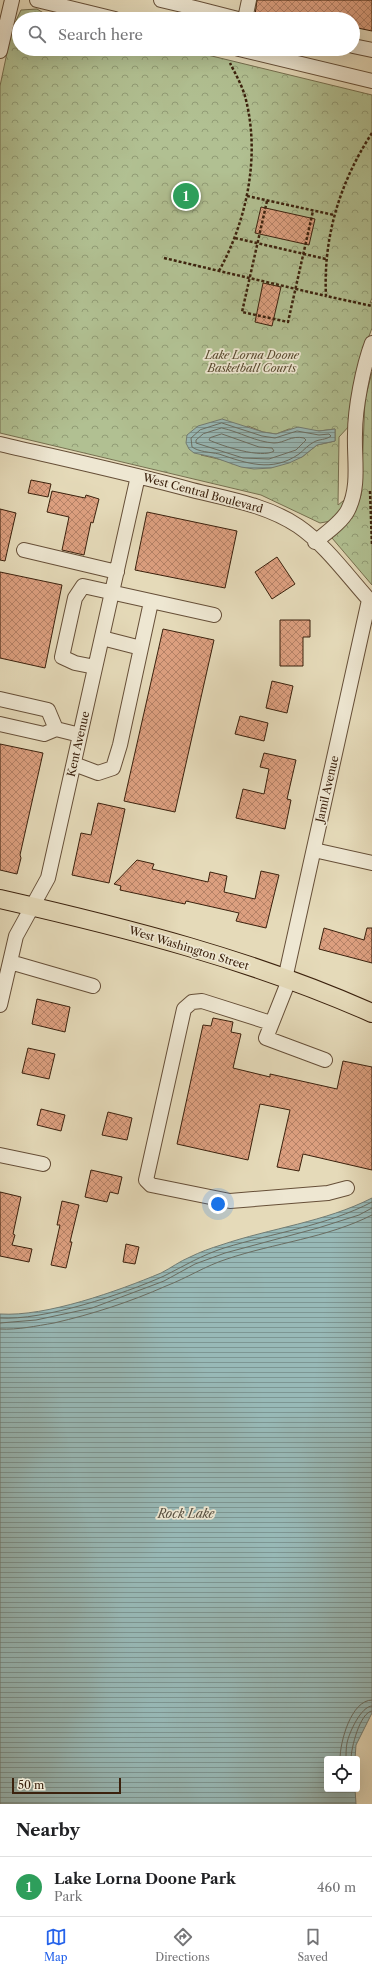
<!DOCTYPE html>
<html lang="en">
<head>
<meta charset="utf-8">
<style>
  body { margin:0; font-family:"Libre Caslon Text",serif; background:#f6f6f6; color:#202124 }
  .controls { position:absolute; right:12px; bottom:12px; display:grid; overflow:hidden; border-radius:4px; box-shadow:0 4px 16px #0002 }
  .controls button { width:36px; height:36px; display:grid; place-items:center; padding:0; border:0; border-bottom:1px solid #e0e0e0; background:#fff; color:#202124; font:20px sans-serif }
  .scale { position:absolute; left:12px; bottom:10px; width:109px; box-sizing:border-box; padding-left:4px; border:2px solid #3b210d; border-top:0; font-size:11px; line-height:14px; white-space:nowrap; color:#3b210d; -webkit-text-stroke:3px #eee7d2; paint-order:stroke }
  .you { position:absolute; left:218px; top:1204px; width:14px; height:14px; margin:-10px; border:3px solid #fff; border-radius:50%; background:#1a73e8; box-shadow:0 0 0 6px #1a73e833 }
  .badge { display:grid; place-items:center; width:26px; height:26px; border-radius:50%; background:#2563eb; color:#fff; font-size:13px; font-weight:700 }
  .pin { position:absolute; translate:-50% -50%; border:2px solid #fff; box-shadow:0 1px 4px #0006 }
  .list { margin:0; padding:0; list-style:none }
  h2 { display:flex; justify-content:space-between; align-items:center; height:52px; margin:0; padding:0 16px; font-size:17px }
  h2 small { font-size:13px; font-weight:400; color:#757577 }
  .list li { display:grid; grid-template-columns:26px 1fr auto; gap:12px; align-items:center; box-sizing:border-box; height:60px; padding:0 16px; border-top:1px solid #e0e0e0 }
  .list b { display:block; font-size:15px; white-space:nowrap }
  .list p { margin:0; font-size:13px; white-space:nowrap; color:#757577 }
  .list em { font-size:13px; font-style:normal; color:#757577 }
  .icon { flex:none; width:22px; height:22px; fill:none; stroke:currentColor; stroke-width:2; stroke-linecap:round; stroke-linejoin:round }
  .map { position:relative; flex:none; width:372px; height:1804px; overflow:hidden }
  .search { position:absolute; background:#fff; box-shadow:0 4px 16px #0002; left:12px; right:12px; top:12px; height:44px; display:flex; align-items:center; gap:10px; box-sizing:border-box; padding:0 14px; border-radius:22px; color:#757577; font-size:15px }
  .sheet { height:112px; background:#fff }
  nav { display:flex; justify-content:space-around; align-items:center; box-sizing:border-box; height:56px; border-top:1px solid #e0e0e0; background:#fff; font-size:11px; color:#757577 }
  nav a { display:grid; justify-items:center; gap:2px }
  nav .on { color:#2563eb }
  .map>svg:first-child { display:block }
  .park { fill:url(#park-crowns); stroke:#767050; fill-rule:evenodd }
  .water { fill:url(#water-rules); stroke:#737c73 }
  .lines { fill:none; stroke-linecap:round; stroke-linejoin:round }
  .shore { stroke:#6a6d62; stroke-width:1 }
  .building { fill:url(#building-cross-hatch); stroke:#3b210d }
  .minor-casing { stroke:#664f38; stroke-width:16 }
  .major-casing { stroke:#3b210d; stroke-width:20 }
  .path { stroke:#3b210d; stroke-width:2.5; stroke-dasharray:3 2; stroke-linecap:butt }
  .minor { stroke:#eee7d2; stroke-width:14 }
  .major { stroke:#e5dab9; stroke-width:18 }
  .labels { text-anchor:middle; stroke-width:3.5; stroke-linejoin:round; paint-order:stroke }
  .park-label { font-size:11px; font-style:italic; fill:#58492e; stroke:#eee7d2 }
  .street-label { font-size:11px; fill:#3b210d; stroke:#eee7d2 }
  .water-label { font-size:12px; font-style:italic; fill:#574f40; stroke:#eee7d2 }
</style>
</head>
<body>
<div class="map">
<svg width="372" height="1804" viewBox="0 0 372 1804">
  <defs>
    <pattern id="park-crowns" width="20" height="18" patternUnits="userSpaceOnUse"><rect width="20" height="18" fill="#b1c092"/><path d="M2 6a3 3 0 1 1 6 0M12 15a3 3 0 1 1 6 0" fill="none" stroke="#919c76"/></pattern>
    <pattern id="water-rules" width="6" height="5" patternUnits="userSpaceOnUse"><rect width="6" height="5" fill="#98b9b7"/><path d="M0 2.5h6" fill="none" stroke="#7d9693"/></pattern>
    <pattern id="building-cross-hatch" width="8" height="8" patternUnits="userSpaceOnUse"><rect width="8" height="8" fill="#dc9f7f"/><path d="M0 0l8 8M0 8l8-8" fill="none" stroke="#b48166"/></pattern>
  </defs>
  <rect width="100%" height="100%" fill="#e5dab9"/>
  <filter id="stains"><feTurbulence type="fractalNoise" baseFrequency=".005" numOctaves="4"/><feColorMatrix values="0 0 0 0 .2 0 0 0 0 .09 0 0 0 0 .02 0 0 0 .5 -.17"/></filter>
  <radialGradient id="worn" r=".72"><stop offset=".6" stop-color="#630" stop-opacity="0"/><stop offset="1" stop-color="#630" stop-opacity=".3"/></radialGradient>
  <path class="park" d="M37,9L50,17L59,19H19V49H183L372,95V298L370,303L372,302V328L365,347L351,424L339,437L338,505L348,497L347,502L331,521L320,523L261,495L0,433V86L12,29L21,10ZM248,426L263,432L276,434L289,429L319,431L335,429V441L317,445L302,457L227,461L201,455Z
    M372,372V585L332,538C346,525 355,513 361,495L365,399Z"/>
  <path class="water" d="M222,419L263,432L276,434L298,427L319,431L335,429V441L317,445L302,457L289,463L271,468L254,469L241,467L213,457L194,453L189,449L186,443L187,435L198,426Z
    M372,1198V1713L356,1745L355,1759H327V1789H355L356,1804H0V1314C46,1317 118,1291 161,1273C171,1268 180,1261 190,1257C200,1252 211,1248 221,1245C271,1228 325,1222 372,1198Z"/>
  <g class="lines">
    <path class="shore" d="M222,423L262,436L275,438L297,431L319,435L329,434L331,436C326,440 319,439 314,442C308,445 304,450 299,454C272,473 246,463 219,454C210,452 199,452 192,447L191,438L200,430Z
      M222,428C240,432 256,442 274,443C285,443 291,435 304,438L306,440L296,450L269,459L243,458L196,443V440L203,434Z
      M222,434L259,447L272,448L274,451C262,459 222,446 209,440L210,438Z
      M0,1318C43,1321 124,1294 164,1276C184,1266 202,1255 224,1248C273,1233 326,1226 372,1202
      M0,1323L36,1320L92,1308L164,1281L195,1264L225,1253L318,1228L359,1215L372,1208
      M0,1329C18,1330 36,1326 54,1323C93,1314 130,1302 166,1286C187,1278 205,1266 227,1259C274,1243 327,1238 372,1215
      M340,1759C340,1742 351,1700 372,1700
      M346,1759C346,1754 346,1748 347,1743C349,1733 361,1706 372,1706
      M351,1759C351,1748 360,1712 372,1711"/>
  </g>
  <path class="building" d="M257,0H372V31L353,27V19H271L255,15Z
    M261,207L315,219L309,245L255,233Z
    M263,283L281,287L272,326L255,322Z
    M31,480L51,484L48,497L28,493Z
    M52,491L85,498L86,495L99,499L93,523L91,522L84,555L62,550L69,517L47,512Z
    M0,509L16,513L5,561L0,560Z
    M147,512L237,531L225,588L135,570Z
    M277,557L295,584L272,599L255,572Z
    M0,572L62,585L45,668L0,658Z
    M280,620H310V637H303V666H280Z
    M163,629L214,640L175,812L124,801Z
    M272,681L293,686L287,713L266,708Z
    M240,716L268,723L264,741L235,734Z
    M0,744L43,753L20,855L21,858L17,874L0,870Z
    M264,753L296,760L287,799L291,800L285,829L236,818L243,789L264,794L269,769L260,767Z
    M98,803L125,809L109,883L72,875L81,833L91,835Z
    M137,860L154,864L152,869L208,882L210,872L227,876L224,892L255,899L261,871L279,875L266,928L236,921L239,913L186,901L185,904L120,890L121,886L114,884Z
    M324,928L364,940L367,928H372V963L319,949Z
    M37,999L70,1007L65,1032L32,1024Z
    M213,1018L233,1022L231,1032L241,1034L233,1068L270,1077V1074L337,1089L343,1061L372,1067V1170L303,1154L299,1171L277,1167L290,1110L260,1104L248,1160L177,1144L203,1025L211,1026Z
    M28,1048L55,1054L49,1079L22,1073Z
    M41,1109L65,1115L61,1131L37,1125Z
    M108,1112L132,1118L127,1140L102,1135Z
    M91,1170L122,1177L118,1194L110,1192L107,1202L85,1197Z
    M0,1192L21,1197L13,1234L15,1235L12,1245L32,1249L29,1262L0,1256Z
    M62,1201L79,1205L70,1242H72L66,1268L51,1265L60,1225H57Z
    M126,1244L139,1247L135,1264L123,1262Z"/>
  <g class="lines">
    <g class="minor-casing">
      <path id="minor" d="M37,0L115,19
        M161,0L195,8L192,19
        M195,8L238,19
        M245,19L249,0
        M353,46L372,50
        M239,49L372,81
        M0,51L12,0
        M0,444C64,459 129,473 192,490C228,499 267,505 298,526C326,545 349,578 372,603
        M315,542C326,533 342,522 348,510C360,486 354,459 355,434C355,408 363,367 372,343
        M24,550L117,572
        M141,648L151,602
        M95,667L75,663L62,657L75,598L83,586L214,615
        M0,699L48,710L56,729
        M0,724L44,734L56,729L80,735
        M74,764L98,773L113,768L120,745L141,648L102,638
        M314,850L372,863
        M10,962L93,986
        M285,979L369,600
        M289,980L266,1038L325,1060
        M0,1005L16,936L48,878L138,476
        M271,1023L202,1001L192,1002L184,1009L146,1180L151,1185L230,1201L328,1193L347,1188
        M0,1155L43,1164"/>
    </g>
    <g class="major-casing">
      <path id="major" d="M0,899C127,928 253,960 372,1013"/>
    </g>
    <path class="path" d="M372,133C340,182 323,237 326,296L372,306
      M247,196L334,215
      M267,201L242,312L288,322L313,211
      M235,238L326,259
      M164,258L326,296
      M219,271C247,220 260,157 246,100C243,87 236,75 230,63
      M370,491L372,546"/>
    <use href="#minor" class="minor"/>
    <use href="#major" class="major"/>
  </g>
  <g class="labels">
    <g class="park-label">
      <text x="252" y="359">Lake Lorna Doone<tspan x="252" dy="13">Basketball Courts</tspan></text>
    </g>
    <g class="street-label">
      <text transform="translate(203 493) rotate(15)" y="4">West Central Boulevard</text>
      <text transform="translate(78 744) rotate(-77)" y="4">Kent Avenue</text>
      <text transform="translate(327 789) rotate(-77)" y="4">Jamil Avenue</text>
      <text transform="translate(189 948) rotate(17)" y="4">West Washington Street</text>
    </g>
    <g class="water-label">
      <text x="186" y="1518">Rock Lake</text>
    </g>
  </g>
  <rect width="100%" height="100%" filter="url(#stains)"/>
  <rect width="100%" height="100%" fill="url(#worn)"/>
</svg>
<div class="controls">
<button><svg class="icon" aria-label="locate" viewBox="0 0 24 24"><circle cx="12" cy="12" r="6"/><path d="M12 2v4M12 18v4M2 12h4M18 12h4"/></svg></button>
</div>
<div class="scale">50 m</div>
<div class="you"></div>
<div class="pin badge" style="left:186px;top:196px;background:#2e9e5b">1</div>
<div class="search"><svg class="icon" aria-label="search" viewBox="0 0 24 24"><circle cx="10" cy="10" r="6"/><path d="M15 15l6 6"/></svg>Search here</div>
</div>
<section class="sheet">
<h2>Nearby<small></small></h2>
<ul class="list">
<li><span class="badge" style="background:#2e9e5b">1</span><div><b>Lake Lorna Doone Park</b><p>Park</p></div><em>460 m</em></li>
</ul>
</section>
<nav>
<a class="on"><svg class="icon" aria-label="map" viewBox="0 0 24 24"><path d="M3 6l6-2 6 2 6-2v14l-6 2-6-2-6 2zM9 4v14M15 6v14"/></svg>Map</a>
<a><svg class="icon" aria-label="directions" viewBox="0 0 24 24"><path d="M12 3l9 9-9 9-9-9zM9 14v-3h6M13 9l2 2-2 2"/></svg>Directions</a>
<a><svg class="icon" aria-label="saved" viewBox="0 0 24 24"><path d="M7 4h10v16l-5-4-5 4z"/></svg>Saved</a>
</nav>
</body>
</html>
